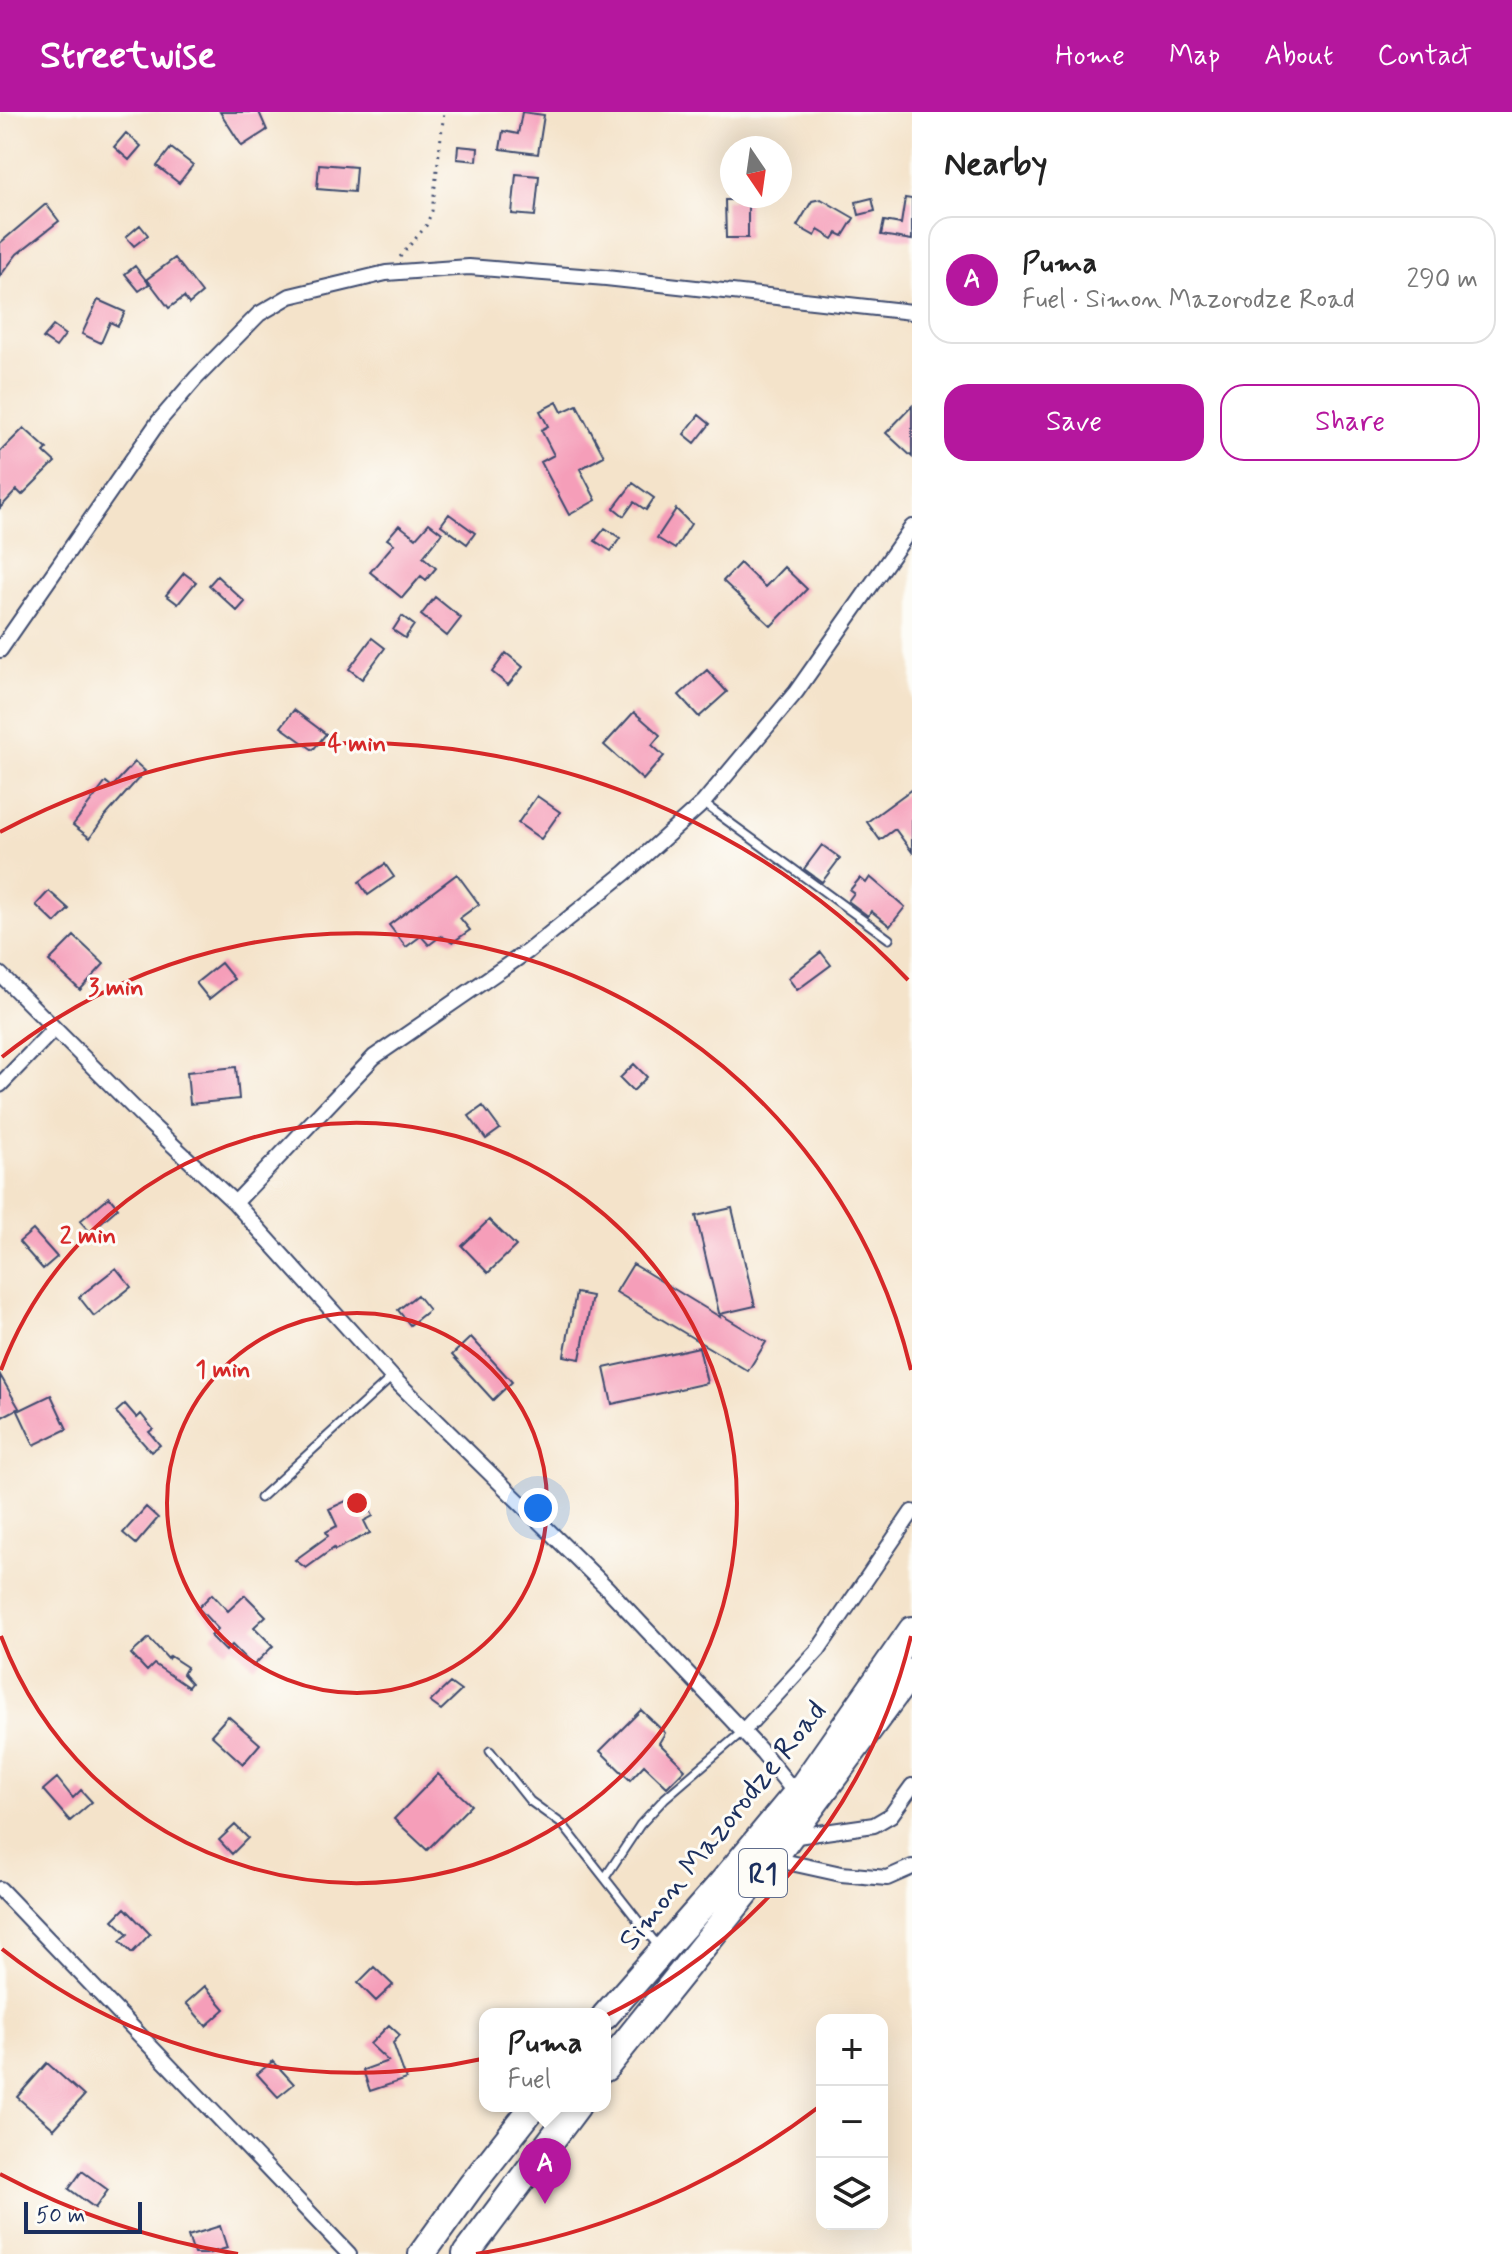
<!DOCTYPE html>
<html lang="en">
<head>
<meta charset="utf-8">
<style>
  body { margin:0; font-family:Mynerve,sans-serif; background:#f2f2f2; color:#222 }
  .controls { position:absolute; right:24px; bottom:24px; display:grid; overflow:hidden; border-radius:16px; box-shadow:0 8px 32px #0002 }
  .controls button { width:72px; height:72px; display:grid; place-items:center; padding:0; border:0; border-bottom:2px solid #e0e0e0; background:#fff; color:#222; font:40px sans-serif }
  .compass { position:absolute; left:720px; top:24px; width:72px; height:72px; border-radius:50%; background:#fff; box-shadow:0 8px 32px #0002; rotate:167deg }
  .scale { position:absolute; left:24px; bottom:20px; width:118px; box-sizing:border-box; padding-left:8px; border:4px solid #1b2f5e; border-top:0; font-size:22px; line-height:28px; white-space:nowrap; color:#1b2f5e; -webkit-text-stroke:6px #fdfcf7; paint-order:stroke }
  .you { position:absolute; left:538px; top:1396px; width:28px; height:28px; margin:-20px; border:6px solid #fff; border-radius:50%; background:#1a73e8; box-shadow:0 0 0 12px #1a73e833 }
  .badge { display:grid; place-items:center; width:52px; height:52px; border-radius:50%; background:#b5179e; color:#fff; font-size:26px; font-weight:700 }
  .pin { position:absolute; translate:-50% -66px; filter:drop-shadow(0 2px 4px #0008) }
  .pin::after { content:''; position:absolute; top:42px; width:28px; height:24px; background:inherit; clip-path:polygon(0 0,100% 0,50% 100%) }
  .popup { position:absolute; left:479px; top:1896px; width:132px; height:104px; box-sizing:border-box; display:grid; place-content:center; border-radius:16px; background:#fff; filter:drop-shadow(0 2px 6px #0005); font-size:26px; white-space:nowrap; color:#767676 }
  .popup b { font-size:30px; color:#222 }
  .popup::after { content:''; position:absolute; left:50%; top:100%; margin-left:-16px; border:16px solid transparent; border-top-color:#fff }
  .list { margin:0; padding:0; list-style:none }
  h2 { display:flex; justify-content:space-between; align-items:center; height:104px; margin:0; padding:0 32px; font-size:34px }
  h2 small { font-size:26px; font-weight:400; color:#767676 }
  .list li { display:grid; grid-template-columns:52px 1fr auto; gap:24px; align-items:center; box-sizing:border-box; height:128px; margin:0 16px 16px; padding:0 16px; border:2px solid #e0e0e0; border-radius:24px }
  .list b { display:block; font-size:30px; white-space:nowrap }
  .list p { margin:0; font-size:26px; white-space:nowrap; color:#767676 }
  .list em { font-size:26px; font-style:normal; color:#767676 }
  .actions { display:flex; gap:16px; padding:24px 32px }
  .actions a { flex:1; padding:18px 0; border:2px solid #b5179e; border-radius:24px; text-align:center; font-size:28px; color:#b5179e }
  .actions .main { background:#b5179e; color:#fff }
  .icon { flex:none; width:44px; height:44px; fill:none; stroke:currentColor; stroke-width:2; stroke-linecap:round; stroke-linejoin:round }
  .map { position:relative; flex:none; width:912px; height:2142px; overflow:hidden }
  header { display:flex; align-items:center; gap:48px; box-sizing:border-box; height:112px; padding:0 40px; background:#b5179e; color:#fff }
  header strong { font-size:38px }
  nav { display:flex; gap:44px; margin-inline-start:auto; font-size:28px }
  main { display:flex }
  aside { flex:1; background:#fff }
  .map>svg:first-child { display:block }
  .building { fill:#f59eb9 }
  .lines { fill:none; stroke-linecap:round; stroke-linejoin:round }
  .lane-casing { stroke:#3c4a6e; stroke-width:11 }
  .street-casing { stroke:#3c4a6e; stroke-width:18 }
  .highway-casing { stroke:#3c4a6e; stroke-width:30 }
  .path { stroke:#3c4a6e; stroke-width:3; stroke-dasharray:2 6; stroke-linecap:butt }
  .lane { stroke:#fff; stroke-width:7 }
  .street { stroke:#fff; stroke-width:14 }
  .highway { stroke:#fff; stroke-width:26 }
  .ring { fill:none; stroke:#d62828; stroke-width:4 }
  .labels { text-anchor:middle; stroke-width:6; stroke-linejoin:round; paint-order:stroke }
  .shield { fill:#fdfcf7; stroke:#5f6c8c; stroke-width:2 }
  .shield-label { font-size:28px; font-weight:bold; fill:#1b2f5e }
  .street-label { font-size:30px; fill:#1b2f5e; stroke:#fdfcf7 }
  .centre { fill:#d62828; stroke:#fdfcf7; stroke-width:4 }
  .ring-label { font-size:24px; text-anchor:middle; font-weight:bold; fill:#d62828; stroke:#fdfcf7; stroke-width:6; stroke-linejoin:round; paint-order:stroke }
</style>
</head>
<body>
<header>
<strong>Streetwise</strong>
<nav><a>Home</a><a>Map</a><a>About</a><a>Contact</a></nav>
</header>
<main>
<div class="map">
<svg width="912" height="2142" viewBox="0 0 912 2142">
  <rect width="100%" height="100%" fill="#fdfcf7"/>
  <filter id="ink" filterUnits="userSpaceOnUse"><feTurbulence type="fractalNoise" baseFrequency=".0125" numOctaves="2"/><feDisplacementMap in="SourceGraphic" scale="16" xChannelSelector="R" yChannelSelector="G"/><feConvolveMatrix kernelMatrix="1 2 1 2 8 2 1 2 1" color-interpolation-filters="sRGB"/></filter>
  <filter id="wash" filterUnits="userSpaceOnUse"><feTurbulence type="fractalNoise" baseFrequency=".006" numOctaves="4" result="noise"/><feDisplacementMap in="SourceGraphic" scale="32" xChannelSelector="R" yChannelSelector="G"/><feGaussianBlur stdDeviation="1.8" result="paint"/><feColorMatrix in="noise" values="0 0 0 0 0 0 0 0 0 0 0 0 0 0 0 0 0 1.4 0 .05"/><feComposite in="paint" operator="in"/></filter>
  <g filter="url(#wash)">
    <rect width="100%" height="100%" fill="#f4e3ca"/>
    <g id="blocks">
      <path class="building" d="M220,0H259L267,18L242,34Z
        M522,0L544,3L538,42L500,37L503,19L518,22Z
        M126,21L141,34L129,48L114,35Z
        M458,34L478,36L477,49L457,47Z
        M171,36L193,53L179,71L157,54Z
        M319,52L356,55L354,80L317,77Z
        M516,62L539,64L535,104L512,102Z
        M872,86L875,99L859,103L856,90Z
        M905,86L912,87V128L881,123L884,109L901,112Z
        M821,87L854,106L843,124L837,121L833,127L818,118L815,124L797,114L812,89Z
        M725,88H748V126H726Z
        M46,92L59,109L17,142L0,164V131Z
        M140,113L148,123L134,134L126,125Z
        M175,146L202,181L189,192L184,185L169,196L147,167Z
        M135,154L149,172L139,179L125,162Z
        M98,188L125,200L118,214L110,210L101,231L82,222Z
        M53,214L65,223L56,235L43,226Z
        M557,290L562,300L577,293L604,344L580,357L596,388L569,403L541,350L554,343L541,318L548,314L540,299Z
        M912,294V345L886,321Z
        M699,303L710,312L695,331L684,322Z
        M24,316L47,337L44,340L55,350L22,383L17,378L0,396V340Z
        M633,371L654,386L646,398L634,390L624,404L614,396Z
        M676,397L691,412L675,437L657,426Z
        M449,402L475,421L467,432L441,413Z
        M429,411L442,421L423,445L436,456L426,468L421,464L402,486L370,460L394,432L387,427L399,413L416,426Z
        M605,416L620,426L611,439L595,429Z
        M740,451L765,475L784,455L807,477L771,514L723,469Z
        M184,461L196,470L178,492L166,483Z
        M217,464L245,490L237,499L209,473Z
        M435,485L461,506L447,524L421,503Z
        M402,504L414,513L405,526L393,518Z
        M372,526L385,536L362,567L349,557Z
        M506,541L523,555L508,573L492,560Z
        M707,558L727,580L699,605L679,583Z
        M294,598L326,622L313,638L281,615Z
        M634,600L660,623L652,633L664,644L643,668L604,633Z
        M135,650L145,659L103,707L90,726L73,713L106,670L112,675Z
        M912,677V740L895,717L880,728L867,710Z
        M537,684L560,700L541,727L518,711Z
        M822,733L840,746L822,770L804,757Z
        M385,752L394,765L368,783L359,770Z
        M457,762L479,792L460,806L470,818L453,830L441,824L429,833L421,824L406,835L389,813Z
        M870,765L905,795L890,814L871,799L868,804L848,789L854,781L850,778L860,766L866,771Z
        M49,779L69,797L55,811L36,793Z
        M74,824L104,852L80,878L49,849Z
        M821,840L831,853L797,878L788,866Z
        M221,851L234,867L209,887L196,871Z
        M634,952L647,965L633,979L620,966Z
        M236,955L239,987L190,992L187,960Z
        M483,994L500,1017L486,1027L469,1004Z
        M109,1085L118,1096L90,1120L80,1109Z
        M732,1096L755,1194L720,1202L766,1230L748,1259L616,1180L633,1152L720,1205L696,1104Z
        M489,1108L516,1134L488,1161L462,1134Z
        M33,1118L57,1145L43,1157L19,1130Z
        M116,1156L131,1175L94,1204L79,1185Z
        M576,1181L592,1184L580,1247L564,1244Z
        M417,1183L429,1198L410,1213L398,1198Z
        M471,1225L512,1270L493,1288L452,1243Z
        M699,1235L707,1271L612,1292L604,1256Z
        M0,1263L19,1296L0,1306Z
        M51,1283L67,1317L34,1333L18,1299Z
        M125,1292L137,1306L141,1302L153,1317L149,1320L160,1333L151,1340L116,1300Z
        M348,1388L352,1396L366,1389L373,1404L364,1409L370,1421L335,1438L334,1436L306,1456L295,1448L328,1424L326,1420L337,1414L329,1397Z
        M146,1395L158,1406L136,1432L123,1421Z
        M212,1482L228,1499L245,1483L266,1504L254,1515L273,1534L253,1554L232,1533L226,1539L211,1524L218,1517L198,1496Z
        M149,1526L168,1547L170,1544L187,1555L183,1562L191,1571L188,1575L154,1552L147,1559L131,1542Z
        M450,1571L461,1579L441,1598L430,1590Z
        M641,1598L665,1621L659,1631L685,1657L667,1675L644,1653L630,1668L600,1639Z
        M228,1604L260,1632L243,1652L211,1623Z
        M438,1662L471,1693L427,1738L394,1707Z
        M57,1666L73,1686L81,1678L92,1690L70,1709L43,1678Z
        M235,1713L248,1726L232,1742L219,1728Z
        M125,1796L150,1822L132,1841L120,1829L128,1822L113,1808Z
        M374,1855L393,1873L376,1889L358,1871Z
        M205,1874L225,1897L206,1914L186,1891Z
        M389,1913L400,1923L393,1931L406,1967L370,1979L363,1958L388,1949L370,1932Z
        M273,1949L294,1972L278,1985L257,1962Z
        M47,1951L84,1984L54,2017L17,1985Z
        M82,2059L108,2078L95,2096L69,2077Z
        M220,2114L227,2136L207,2142H194L188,2124Z"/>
    </g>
  </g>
  <g filter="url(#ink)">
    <use href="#blocks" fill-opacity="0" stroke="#3c4a6e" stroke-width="2"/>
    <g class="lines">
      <g class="lane-casing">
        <path id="lane" d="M703,691L889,827
          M260,1386L392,1265
          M490,1639L530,1689L563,1713L658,1834
          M606,1764L640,1713L665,1686L742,1620"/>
      </g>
      <g class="street-casing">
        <path id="street" d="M0,538L159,309L196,266L259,202L290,184L386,161L469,155L606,166L912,200
          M0,862L148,1010L235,1091L392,1265L607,1476L763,1641L796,1682
          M0,973L54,917
          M235,1091L374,945L528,839L625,761L703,691L796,580L912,415
          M742,1620L818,1538L912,1400
          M790,1725L874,1713L891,1703L912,1674
          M773,1747L841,1762L887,1766L912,1755
          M0,1777L349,2142"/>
      </g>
      <g class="highway-casing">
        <path id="highway" d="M605,1904L721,1772L805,1671L912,1518
          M605,1956L773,1747L912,1559
          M422,2142L471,2074L534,1994
          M466,2142L577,1994"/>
      </g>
      <path class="path" d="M400,145L426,114L432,99L444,0"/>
      <use href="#lane" class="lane"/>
      <use href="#street" class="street"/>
      <use href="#highway" class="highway"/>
    </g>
  </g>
  <g class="ring">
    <circle cx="357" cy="1391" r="190"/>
    <path d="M1 1258A380 380 0 1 1 1 1524"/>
    <path d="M911 1524A570 570 0 0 1 2 1837M2 945A570 570 0 0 1 911 1258"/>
    <path d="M820 1994A760 760 0 0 1 476 2142M238 2142A760 760 0 0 1 0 2062M0 720A760 760 0 0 1 908 868"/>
  </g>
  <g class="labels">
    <rect class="shield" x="739" y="1737" width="48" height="48" rx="6"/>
    <g class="shield-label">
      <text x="763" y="1771">R1</text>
    </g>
    <g class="street-label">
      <text transform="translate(722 1713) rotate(-51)" y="10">Simon Mazorodze Road</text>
    </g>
  </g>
  <circle cx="357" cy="1391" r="12" class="centre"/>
  <g class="ring-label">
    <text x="357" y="639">4 min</text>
    <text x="116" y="883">3 min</text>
    <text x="88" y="1131">2 min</text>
    <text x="223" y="1265">1 min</text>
  </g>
</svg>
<div class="controls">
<button>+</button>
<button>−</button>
<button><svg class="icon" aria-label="layers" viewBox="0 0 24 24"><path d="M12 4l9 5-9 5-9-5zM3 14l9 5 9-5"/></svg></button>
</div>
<svg class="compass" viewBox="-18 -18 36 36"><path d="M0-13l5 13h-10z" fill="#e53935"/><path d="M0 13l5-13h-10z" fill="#767676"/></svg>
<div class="scale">50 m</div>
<div class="you"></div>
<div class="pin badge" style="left:545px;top:2092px">A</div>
<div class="popup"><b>Puma</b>Fuel</div>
</div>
<aside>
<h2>Nearby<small></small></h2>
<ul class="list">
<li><span class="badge">A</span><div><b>Puma</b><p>Fuel · Simon Mazorodze Road</p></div><em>290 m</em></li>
</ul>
<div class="actions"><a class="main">Save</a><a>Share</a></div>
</aside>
</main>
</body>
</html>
